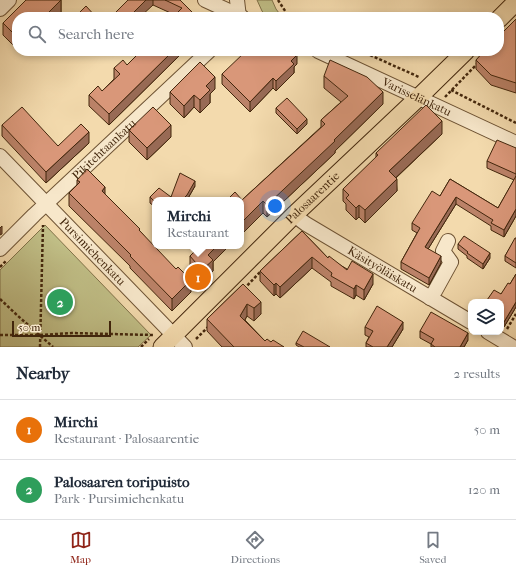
<!DOCTYPE html>
<html lang="en">
<head>
<meta charset="utf-8">
<style>
  body { margin:0; font-family:"IM FELL French Canon",serif; background:#f6f6f7; color:#1f2937 }
  .controls { position:absolute; right:12px; bottom:12px; display:grid; overflow:hidden; border-radius:8px; box-shadow:0 2px 6px #0003 }
  .controls button { width:36px; height:36px; display:grid; place-items:center; padding:0; border:0; border-bottom:1px solid #e0e1e3; background:#fff; color:#1f2937; font:20px sans-serif }
  .scale { position:absolute; left:12px; bottom:10px; width:99px; box-sizing:border-box; padding-left:4px; border:2px solid #42260c; border-top:0; font-size:11px; line-height:14px; white-space:nowrap; color:#42260c; -webkit-text-stroke:3px #f7e7ca; paint-order:stroke }
  .you { position:absolute; left:275px; top:206px; width:14px; height:14px; margin:-10px; border:3px solid #fff; border-radius:50%; background:#1a73e8; box-shadow:0 0 0 6px #1a73e833 }
  .badge { display:grid; place-items:center; width:26px; height:26px; border-radius:50%; background:#8f2418; color:#fff; font-size:13px; font-weight:700 }
  .pin { position:absolute; translate:-50% -50%; border:2px solid #fff; box-shadow:0 1px 4px #0006 }
  .popup { position:absolute; left:152px; top:197px; width:92px; height:52px; box-sizing:border-box; display:grid; place-content:center; border-radius:8px; background:#fff; filter:drop-shadow(0 1px 3px #0005); font-size:13px; white-space:nowrap; color:#747a83 }
  .popup b { font-size:15px; color:#1f2937 }
  .popup::after { content:''; position:absolute; left:50%; top:100%; margin-left:-8px; border:8px solid transparent; border-top-color:#fff }
  .list { margin:0; padding:0; list-style:none }
  h2 { display:flex; justify-content:space-between; align-items:center; height:52px; margin:0; padding:0 16px; font-size:17px }
  h2 small { font-size:13px; font-weight:400; color:#747a83 }
  .list li { display:grid; grid-template-columns:26px 1fr auto; gap:12px; align-items:center; box-sizing:border-box; height:60px; padding:0 16px; border-top:1px solid #e0e1e3 }
  .list b { display:block; font-size:15px; white-space:nowrap }
  .list p { margin:0; font-size:13px; white-space:nowrap; color:#747a83 }
  .list em { font-size:13px; font-style:normal; color:#747a83 }
  .icon { flex:none; width:22px; height:22px; fill:none; stroke:currentColor; stroke-width:2; stroke-linecap:round; stroke-linejoin:round }
  .map { position:relative; flex:none; width:516px; height:347px; overflow:hidden }
  .search { position:absolute; background:#fff; box-shadow:0 2px 6px #0003; left:12px; right:12px; top:12px; height:44px; display:flex; align-items:center; gap:10px; box-sizing:border-box; padding:0 14px; border-radius:16px; color:#747a83; font-size:15px }
  .sheet { height:172px; background:#fff }
  nav { display:flex; justify-content:space-around; align-items:center; box-sizing:border-box; height:56px; border-top:1px solid #e0e1e3; background:#fff; font-size:11px; color:#747a83 }
  nav a { display:grid; justify-items:center; gap:2px }
  nav .on { color:#8f2418 }
  .map>svg:first-child { display:block }
  .green { fill:#c0be86; stroke:#817249 }
  .lines { fill:none; stroke-linecap:round; stroke-linejoin:round }
  .minor-casing { stroke:#6e5334; stroke-width:16 }
  .major-casing { stroke:#42260c; stroke-width:19 }
  .path { stroke:#42260c; stroke-width:2.5; stroke-dasharray:3 2; stroke-linecap:butt }
  .minor { stroke:#f7e7ca; stroke-width:14 }
  .major { stroke:#f3daad; stroke-width:17 }
  .wall { fill:#bb8268; stroke:#42260c }
  .shaded-wall { fill:#986a55; stroke:#42260c }
  .building { fill:#d99779; stroke:#42260c }
  .labels { text-anchor:middle; stroke-width:3.5; stroke-linejoin:round; paint-order:stroke }
  .street-label { font-size:12px; fill:#42260c; stroke:#f7e7ca }
</style>
</head>
<body>
<div class="map">
<svg width="516" height="347" viewBox="0 0 516 347">
  <rect width="100%" height="100%" fill="#f3daad"/>
  <filter id="stains"><feTurbulence type="fractalNoise" baseFrequency=".005" numOctaves="4"/><feColorMatrix values="0 0 0 0 .2 0 0 0 0 .09 0 0 0 0 .02 0 0 0 .5 -.17"/></filter>
  <radialGradient id="worn" r=".72"><stop offset=".6" stop-color="#630" stop-opacity="0"/><stop offset="1" stop-color="#630" stop-opacity=".3"/></radialGradient>
  <path class="green" d="M257,0H272L276,9L282,17H267L262,11Z
    M45,225L151,335L138,347H0V270Z"/>
  <g class="lines">
    <g class="minor-casing">
      <g id="minor">
        <path d="M205,0L242,17"/>
        <path d="M237,0L239,17"/>
        <path d="M0,9L9,0"/>
        <path id="s1" d="M318,51L516,143"/>
        <path id="s2" d="M0,156L185,347"/>
        <path id="s3" d="M294,215L306,224L471,322"/>
        <path id="s4" d="M0,249L34,215L209,51"/>
        <path d="M430,298L435,291L451,262L443,251L448,241"/>
        <path d="M488,332L513,347"/>
      </g>
    </g>
    <g class="major-casing">
      <g id="major">
        <path d="M499,19L516,2"/>
        <path id="s5" d="M162,347L294,215L419,97L466,51"/>
      </g>
    </g>
    <path class="path" d="M278,0L289,17
      M361,51L419,77
      M451,90L516,123
      M445,97L478,63
      M0,267L6,261
      M244,289L261,271
      M0,299L18,316L53,347
      M507,329L516,314
      M0,335H40L72,333L153,335
      M196,339L209,326
      M40,347L43,225
      M141,347L149,339"/>
    <use href="#minor" class="minor"/>
    <use href="#major" class="major"/>
  </g>
  <path class="wall" d="M26,0H61V13L57,17H17V49L3,35V23Z
    M128,0H180L197,17L175,15L153,5Z
    M516,19V93L491,85L476,69V60Z
    M141,51H184L109,125L89,106V95L102,91L114,79V68L127,65Z
    M297,64L294,67V73L276,91L273,88L250,112L222,84V74Z
    M324,76L383,104L335,151V153L267,217L263,213L242,200L321,127V120L341,102L324,88Z
    M215,89L210,94V103L200,113L194,107L184,118L170,104V92Z
    M276,108L307,124L297,134L276,113Z
    M2,125L58,146L89,143L46,183L2,136Z
    M129,130L171,137L147,160L129,142Z
    M442,134L396,178L397,191L365,223L359,217L356,220L346,210V204L343,201V189L376,158V153Z
    M516,148V216L504,237L491,230V226L456,204L428,249L441,263L429,285L401,269V262L417,233L412,230V223L440,196L450,179L498,208L514,180L487,168V161Z
    M77,180L105,195L140,231L191,292L172,311L130,268V266L69,206V193L77,185Z
    M195,186L187,200H155V207L150,203V197H171Z
    M302,231L328,258L373,284L364,300L356,295L354,299L331,286V282L312,268L280,298L276,294L274,296L260,281V271Z
    M516,238V268L505,261V256Z
    M458,244L490,258L483,269L467,258V256L458,249Z
    M200,246H229L213,262V271L202,282L190,268V256Z
    M516,274V307L504,327L501,325V302H487V300L501,294L510,284Z
    M243,284L261,314L254,321L247,316L245,320L265,341L271,342L284,347H222L207,331V319Z
    M365,327L403,329L392,347H366V343L369,337L365,335Z
    M420,331L468,340L464,347H431V344L420,338Z
    M296,343L330,347H299L296,345Z"/>
  <path class="shaded-wall" d="M61,0V13L57,17H44Z
    M146,0H153V5L140,17H129Z
    M173,51H184L109,125V114Z
    M297,55V64L294,67V73L276,91V81L291,61Z
    M215,77V89L210,94V103L200,113V100L206,86Z
    M273,78V88L250,112V102Z
    M383,92V104L335,151V153L267,217V205Z
    M194,95V107L184,118V106Z
    M307,119V124L297,134V129Z
    M442,121V134L389,184V171Z
    M171,125V137L147,160V148Z
    M89,132V143L46,183V172Z
    M397,179V191L365,223V210Z
    M195,181V186L187,200H182Z
    M105,187V199L102,191Z
    M456,197V204L425,254V247Z
    M263,201V213L241,235V223Z
    M359,205V217L356,220V208Z
    M516,209V216L504,237V230Z
    M2,226V234L0,235V228Z
    M217,246H229L213,262V271L202,282V270L208,255Z
    M490,253V258L483,269V264Z
    M441,256V263L429,285V278Z
    M312,257V268L280,298V287Z
    M373,274V284L364,300V290Z
    M191,280V292L172,311V299Z
    M276,283V294L274,296V285Z
    M356,285V295L354,299V289Z
    M261,302V314L254,321V308Z
    M516,302V307L504,327V322Z
    M247,304V316L240,328V316Z
    M403,322V329L392,347H387Z
    M468,333V340L464,347H460Z"/>
  <path class="building" d="M26,0H61L44,17H17V37L3,23Z
    M128,0H146L129,17H111Z
    M165,0H180L197,17H173L182,8Z
    M86,6L96,17H79L77,15Z
    M516,19V83L491,75L476,60L484,51H499V36Z
    M141,51H173L109,114L89,95L98,86L102,91L120,74L114,68L123,60L127,65Z
    M246,51H293L297,55L291,61L294,64L276,81L273,78L250,102L222,74Z
    M330,60L367,77L383,92L334,140L335,141L267,205L263,201L241,223V200H227L235,192L242,200L325,124L321,120L348,96L324,76Z
    M200,62L215,77L206,86L210,90L200,100L194,95L184,106L170,92Z
    M287,98L307,119L297,129L276,108Z
    M426,105L442,121L389,171L397,179L365,210L359,205L356,208L346,198L349,195L343,189L378,155L376,153Z
    M22,107L58,146L81,124L89,132L46,172L2,125Z
    M153,107L171,125L147,148L129,130Z
    M497,140L516,148V174L487,161Z
    M87,169L105,187L102,191L140,229L139,230L176,269L178,267L191,280L172,299L130,256L131,255L69,193L80,182L77,180Z
    M180,173L195,181L187,195L182,200H155V202L150,197L159,188L171,197Z
    M516,176V209L504,230L491,223L493,220L456,197L425,247L441,256L429,278L401,262L420,228L412,223L432,191L440,196L450,179L498,208Z
    M302,231L328,258L329,256L347,270L352,261L373,274L364,290L356,285L354,289L331,276L332,273L312,257L280,287L276,283L274,285L260,271Z
    M464,236L490,253L483,264L467,253L468,252L458,244Z
    M515,238H516V263L505,256Z
    M200,246H217L208,255L213,260L202,270L190,256Z
    M516,274V302L504,322L501,320V302H490L487,300L494,290L501,294L508,283L510,284Z
    M243,284L261,302L254,308L247,304L240,316L265,341L267,339L271,342L273,340L284,347H234L207,319Z
    M377,306L403,322L387,347H373L366,343L373,331L365,327Z
    M431,312L468,333L460,347H435L431,344L434,339L420,331Z
    M303,331L330,347H304L296,343Z"/>
  <g class="labels">
    <g class="street-label">
      <text dy="4" stroke="none"><textPath href="#s1" startOffset="109">Varisselänkatu</textPath></text>
      <text dy="4" stroke="none"><textPath href="#s4" startOffset="144">Pikitehtaankatu</textPath></text>
      <text dy="4" stroke="none"><textPath href="#s5" startOffset="212">Palosaarentie</textPath></text>
      <text dy="4" stroke="none"><textPath href="#s2" startOffset="133">Pursimiehenkatu</textPath></text>
      <text dy="4" stroke="none"><textPath href="#s3" startOffset="104">Käsityöläiskatu</textPath></text>
    </g>
  </g>
  <rect width="100%" height="100%" filter="url(#stains)"/>
  <rect width="100%" height="100%" fill="url(#worn)"/>
</svg>
<div class="controls">
<button><svg class="icon" aria-label="layers" viewBox="0 0 24 24"><path d="M12 4l9 5-9 5-9-5zM3 14l9 5 9-5"/></svg></button>
</div>
<div class="scale">50 m</div>
<div class="you"></div>
<div class="pin badge" style="left:198px;top:277px;background:#e8710a">1</div>
<div class="popup"><b>Mirchi</b>Restaurant</div>
<div class="pin badge" style="left:60px;top:302px;background:#2e9e5b">2</div>
<div class="search"><svg class="icon" aria-label="search" viewBox="0 0 24 24"><circle cx="10" cy="10" r="6"/><path d="M15 15l6 6"/></svg>Search here</div>
</div>
<section class="sheet">
<h2>Nearby<small>2 results</small></h2>
<ul class="list">
<li><span class="badge" style="background:#e8710a">1</span><div><b>Mirchi</b><p>Restaurant · Palosaarentie</p></div><em>50 m</em></li>
<li><span class="badge" style="background:#2e9e5b">2</span><div><b>Palosaaren toripuisto</b><p>Park · Pursimiehenkatu</p></div><em>120 m</em></li>
</ul>
</section>
<nav>
<a class="on"><svg class="icon" aria-label="map" viewBox="0 0 24 24"><path d="M3 6l6-2 6 2 6-2v14l-6 2-6-2-6 2zM9 4v14M15 6v14"/></svg>Map</a>
<a><svg class="icon" aria-label="directions" viewBox="0 0 24 24"><path d="M12 3l9 9-9 9-9-9zM9 14v-3h6M13 9l2 2-2 2"/></svg>Directions</a>
<a><svg class="icon" aria-label="saved" viewBox="0 0 24 24"><path d="M7 4h10v16l-5-4-5 4z"/></svg>Saved</a>
</nav>
</body>
</html>
